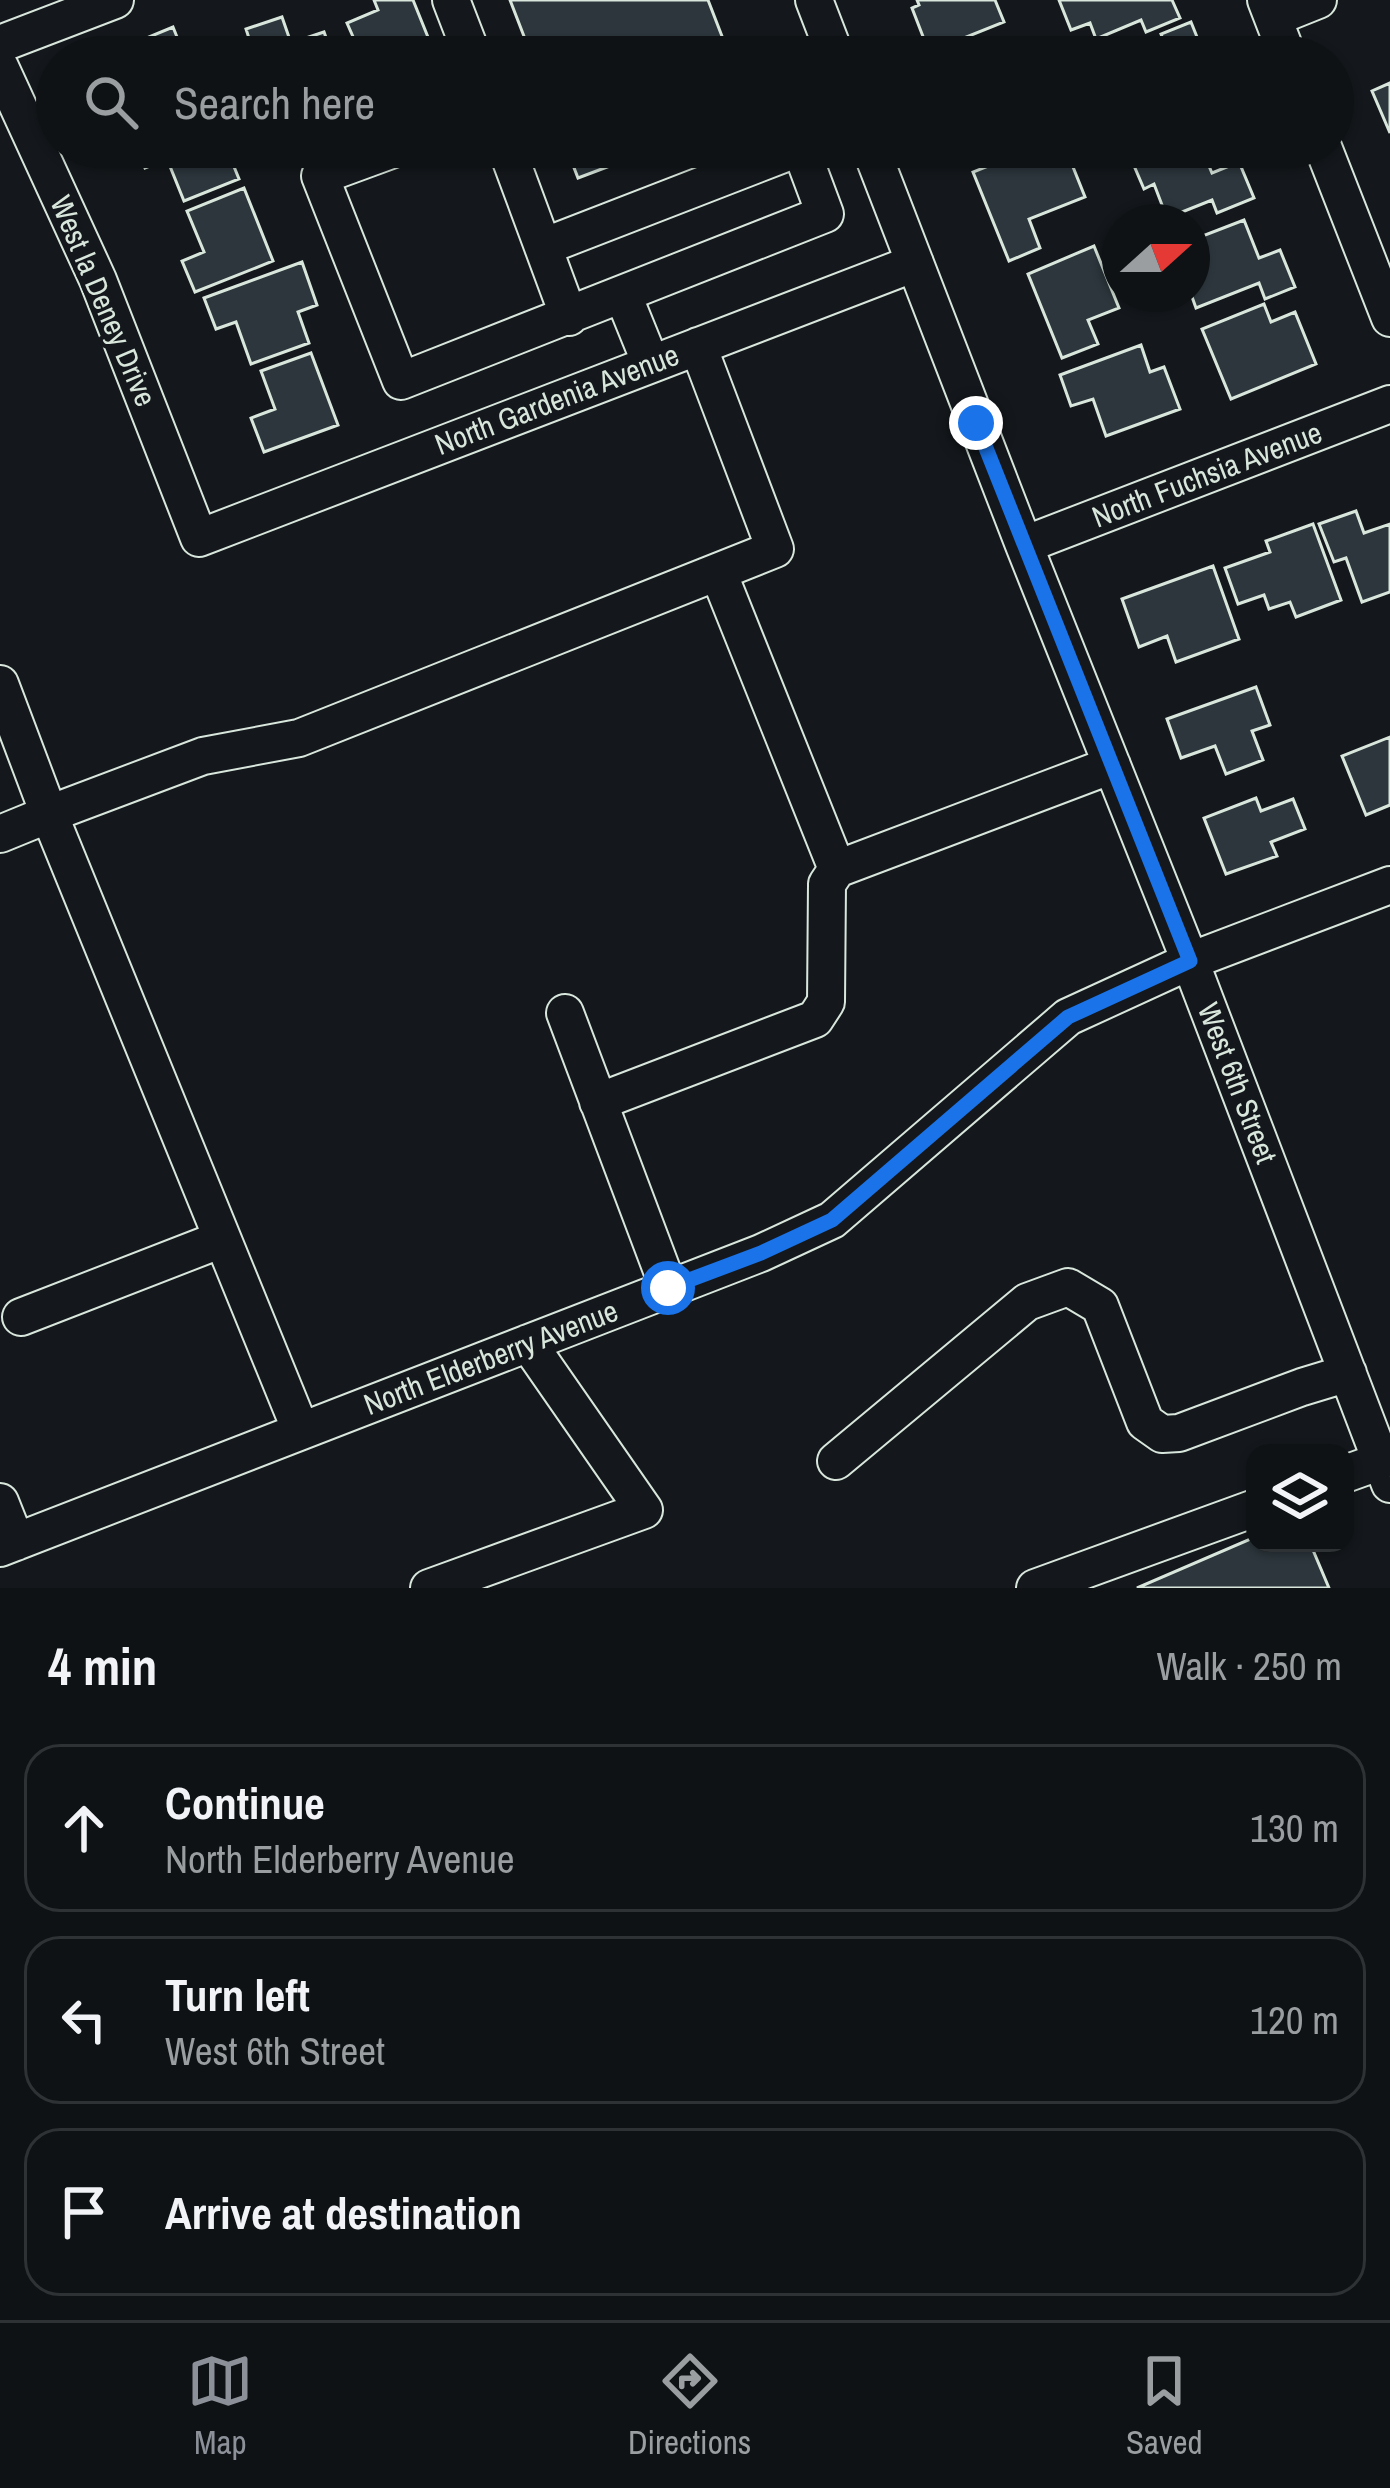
<!DOCTYPE html>
<html lang="en">
<head>
<meta charset="utf-8">
<style>
  body { margin:0; font-family:"Archivo Narrow",sans-serif; background:#181b1e; color:#f1f3f6 }
  .controls { position:absolute; right:36px; bottom:36px; display:grid; overflow:hidden; border-radius:24px; box-shadow:0 3px 9px #0004 }
  .controls button { width:108px; height:108px; display:grid; place-items:center; padding:0; border:0; border-bottom:3px solid #2f3234; background:#0f1215; color:#f1f3f6; font:60px sans-serif }
  .compass { position:absolute; left:1102px; top:204px; width:108px; height:108px; border-radius:50%; background:#0f1215; box-shadow:0 3px 9px #0004; rotate:69deg }
  .stop { position:absolute; width:36px; height:36px; margin:-27px; border:9px solid #1a73e8; border-radius:50%; background:#fff }
  .stop.end { background:#1a73e8; border-color:#fff; box-shadow:0 3px 12px #0008 }
  .list { margin:0; padding:0; list-style:none }
  h2 { display:flex; justify-content:space-between; align-items:center; height:156px; margin:0; padding:0 48px; font-size:51px }
  h2 small { font-size:39px; font-weight:400; color:#9b9ea0 }
  .list li { display:grid; grid-template-columns:78px 1fr auto; gap:36px; align-items:center; box-sizing:border-box; height:168px; margin:0 24px 24px; padding:0 24px; border:3px solid #2f3234; border-radius:36px }
  .list b { display:block; font-size:45px; white-space:nowrap }
  .list p { margin:0; font-size:39px; white-space:nowrap; color:#9b9ea0 }
  .list em { font-size:39px; font-style:normal; color:#9b9ea0 }
  .icon { flex:none; width:66px; height:66px; fill:none; stroke:currentColor; stroke-width:2; stroke-linecap:round; stroke-linejoin:round }
  .map { position:relative; flex:none; width:1390px; height:1588px; overflow:hidden }
  .search { position:absolute; background:#0f1215; box-shadow:0 3px 9px #0004; left:36px; right:36px; top:36px; height:132px; display:flex; align-items:center; gap:30px; box-sizing:border-box; padding:0 42px; border-radius:66px; color:#9b9ea0; font-size:45px }
  .sheet { height:732px; background:#0f1215 }
  nav { display:flex; justify-content:space-around; align-items:center; box-sizing:border-box; height:168px; border-top:3px solid #2f3234; background:#0f1215; font-size:33px; color:#9b9ea0 }
  nav a { display:grid; justify-items:center; gap:6px }
  nav .on { color:#8c9099 }
  .map>svg:first-child { display:block }
  .building { fill:#2c363c; stroke:#d8e6dc; stroke-width:3 }
  .lines { fill:none; stroke-linecap:round; stroke-linejoin:round }
  .minor-casing { stroke:#d8e6dc; stroke-width:40 }
  .minor { stroke:#14181c; stroke-width:36 }
  .route { stroke:#1a73e8; stroke-width:15 }
  .labels { text-anchor:middle; stroke-width:9; stroke-linejoin:round; paint-order:stroke }
  .street-label { font-size:30px; fill:#d8e6dc; stroke:#14181c }
</style>
</head>
<body>
<div class="map">
<svg width="1390" height="1588" viewBox="0 0 1390 1588">
  <rect width="100%" height="100%" fill="#14181c"/>
  <path class="building" d="M374,0H413L436,57H362L347,23L378,10Z
    M510,0H708L730,57H532Z
    M917,0H995L1004,22L929,52L912,8L919,5Z
    M1059,0H1172L1180,18L1146,32L1141,20L1096,39L1090,23L1071,30Z
    M282,17L291,43L324,32L333,57H255L246,29Z
    M1191,22L1205,57H1142L1166,47L1161,34Z
    M173,27L185,57H131L127,46Z
    M1015,38L1022,57H965Z
    M1390,83V133L1372,91Z
    M137,147H226L239,179L184,201L167,159L145,168Z
    M566,147H660L578,178Z
    M1036,147H1065L1085,197L1029,219L1040,248L1009,261L973,172Z
    M1167,147H1210L1203,152L1212,173L1239,162L1254,198L1217,213L1212,200L1167,218L1154,184L1144,189L1132,161Z
    M244,188L273,261L195,292L182,261L204,252L187,211Z
    M1244,220L1259,258L1280,250L1295,287L1265,299L1259,283L1196,308L1191,294L1192,240Z
    M1094,246L1119,308L1088,320L1098,344L1062,358L1028,274Z
    M302,262L317,305L298,312L309,343L251,364L236,322L216,329L204,298Z
    M1264,304L1271,322L1295,312L1316,364L1231,399L1202,329Z
    M1141,345L1150,372L1164,367L1180,409L1106,436L1093,399L1071,406L1060,375Z
    M311,353L338,425L264,452L251,418L275,409L261,371Z
    M1356,511L1364,533L1390,524V592L1362,602L1346,558L1334,562L1319,524Z
    M1313,524L1341,600L1296,617L1290,602L1269,609L1264,595L1238,604L1225,568L1270,552L1266,541Z
    M1213,566L1239,639L1176,662L1167,636L1139,647L1122,599Z
    M1256,687L1270,725L1252,731L1263,760L1226,774L1215,746L1181,758L1167,719Z
    M1390,737V805L1366,815L1342,756Z
    M1256,798L1261,811L1293,799L1305,829L1271,842L1277,856L1226,874L1204,818Z
    M1255,1537V1543H1310L1329,1588H1137Z"/>
  <g class="lines">
    <g class="minor-casing">
      <path id="minor" d="M451,0L473,57
        M814,0L836,57
        M1266,0L1288,57
        M1273,18L1318,0
        M0,44L115,0
        M0,67L98,280L199,538L915,263
        M399,147L320,176L401,381L825,214L800,147
        M506,147L569,317
        M870,147L1024,545L1190,961L1390,1484
        M1323,147L1390,318
        M543,247L801,147
        M623,295L651,364
        M1024,545L1390,404
        M718,572L837,869
        M0,684L49,814L0,834
        M565,1013L669,1289
        M598,1102L815,1019L826,1002L827,884L837,869L1112,765
        M21,1317L222,1239
        M301,1431L49,814L203,756L299,738L775,549L698,346
        M836,1461L1027,1302L1068,1287L1100,1306L1145,1422L1162,1434L1179,1433L1302,1387L1348,1373
        M1345,1474L1381,1461
        M0,1502L16,1542
        M0,1548L761,1253L832,1220L1068,1017L1190,961L1390,885
        M429,1588L644,1510L528,1343
        M1035,1588L1255,1508"/>
    </g>
    <use href="#minor" class="minor"/>
  </g>
  <g class="lines">
    <path class="route" d="M668,1288L761,1253L832,1220L1068,1017L1190,961L976,423"/>
  </g>
  <g class="labels">
    <g class="street-label">
      <text transform="translate(103 301) rotate(67)" y="10">West la Deney Drive</text>
      <text transform="translate(557 400) rotate(-21)" y="10">North Gardenia Avenue</text>
      <text transform="translate(1207 475) rotate(-21)" y="10">North Fuchsia Avenue</text>
      <text transform="translate(1237 1083) rotate(69)" y="10">West 6th Street</text>
      <text transform="translate(491 1358) rotate(-21)" y="10">North Elderberry Avenue</text>
    </g>
  </g>
</svg>
<div class="controls">
<button><svg class="icon" aria-label="layers" viewBox="0 0 24 24"><path d="M12 4l9 5-9 5-9-5zM3 14l9 5 9-5"/></svg></button>
</div>
<svg class="compass" viewBox="-18 -18 36 36"><path d="M0-13l5 13h-10z" fill="#e53935"/><path d="M0 13l5-13h-10z" fill="#9b9ea0"/></svg>
<div class="stop" style="left:668px;top:1288px"></div>
<div class="stop end" style="left:976px;top:423px"></div>
<div class="search"><svg class="icon" aria-label="search" viewBox="0 0 24 24"><circle cx="10" cy="10" r="6"/><path d="M15 15l6 6"/></svg>Search here</div>
</div>
<section class="sheet">
<h2>4 min<small>Walk · 250 m</small></h2>
<ul class="list">
<li><svg class="icon" aria-label="ahead" viewBox="0 0 24 24"><path d="M12 20V5M6 11l6-6 6 6"/></svg><div><b>Continue</b><p>North Elderberry Avenue</p></div><em>130 m</em></li>
<li><svg class="icon" aria-label="left" viewBox="0 0 24 24"><path d="M17 20v-9H6M10 6l-5 5 5 5"/></svg><div><b>Turn left</b><p>West 6th Street</p></div><em>120 m</em></li>
<li><svg class="icon" aria-label="arrive" viewBox="0 0 24 24"><path d="M6 21V4h12l-3 4 3 4H6"/></svg><div><b>Arrive at destination</b></div></li>
</ul>
</section>
<nav>
<a class="on"><svg class="icon" aria-label="map" viewBox="0 0 24 24"><path d="M3 6l6-2 6 2 6-2v14l-6 2-6-2-6 2zM9 4v14M15 6v14"/></svg>Map</a>
<a><svg class="icon" aria-label="directions" viewBox="0 0 24 24"><path d="M12 3l9 9-9 9-9-9zM9 14v-3h6M13 9l2 2-2 2"/></svg>Directions</a>
<a><svg class="icon" aria-label="saved" viewBox="0 0 24 24"><path d="M7 4h10v16l-5-4-5 4z"/></svg>Saved</a>
</nav>
</body>
</html>
